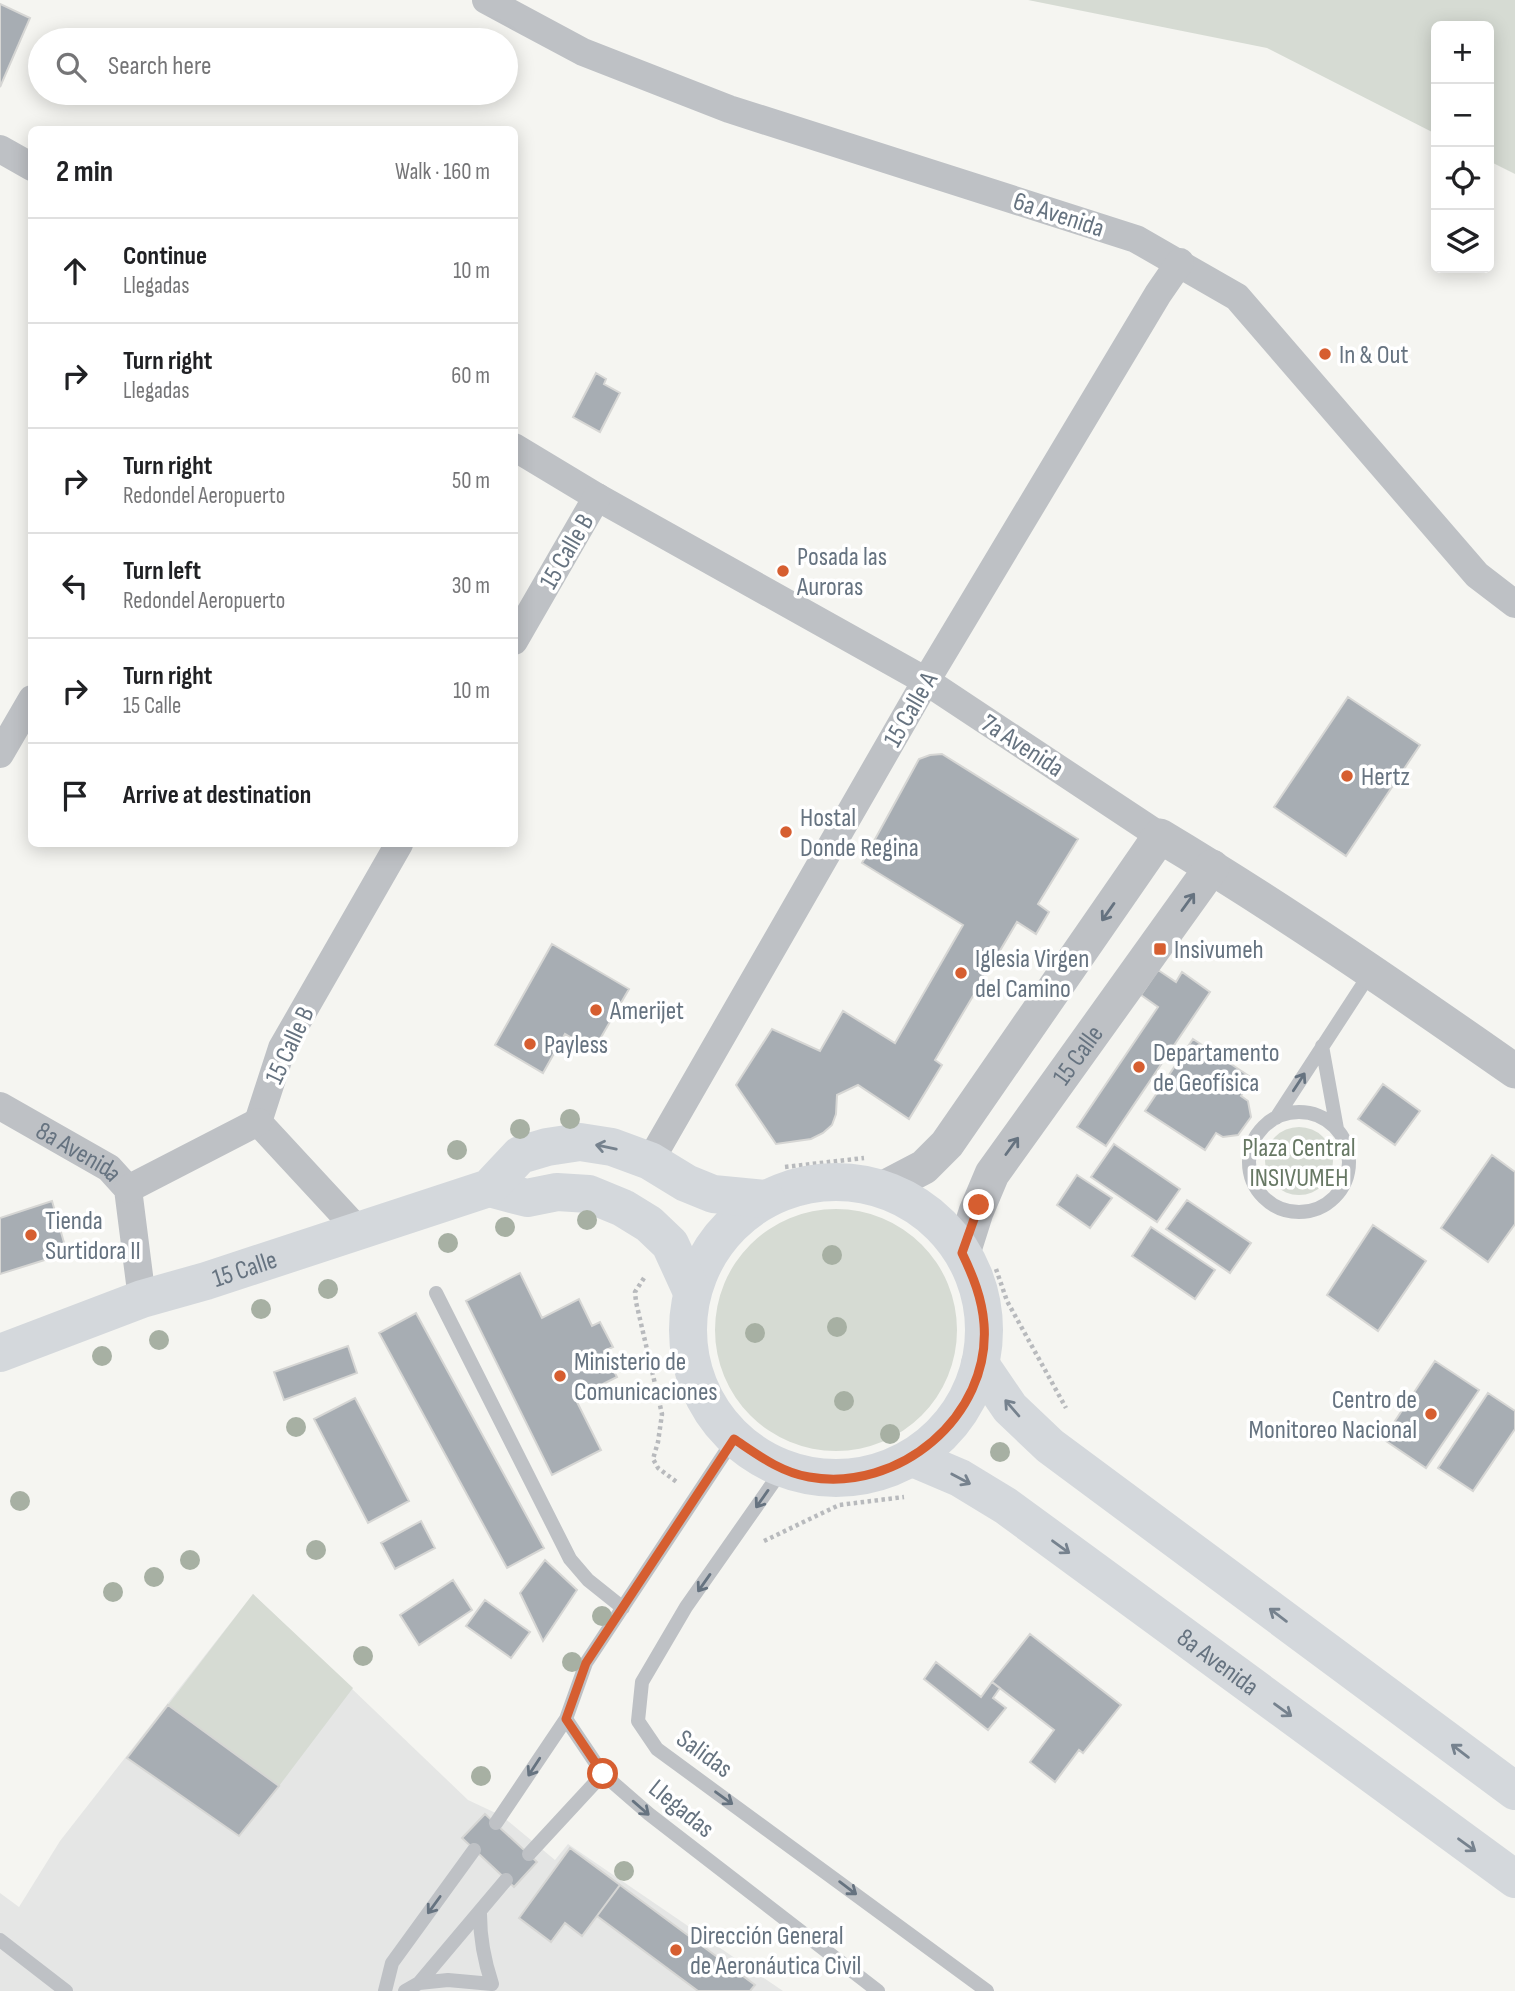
<!DOCTYPE html>
<html lang="en">
<head>
<meta charset="utf-8">
<style>
  body { margin:0; font-family:"Sofia Sans Condensed",sans-serif; background:#f2f2f2; color:#202124 }
  .controls { position:absolute; right:21px; top:21px; display:grid; overflow:hidden; border-radius:10px; box-shadow:0 4px 18px #0003 }
  .controls button { width:63px; height:63px; display:grid; place-items:center; padding:0; border:0; border-bottom:2px solid #e0e0e0; background:#fff; color:#202124; font:35px sans-serif }
  .stop { position:absolute; width:21px; height:21px; margin:-16px; border:5px solid #d65e30; border-radius:50%; background:#fff }
  .stop.end { background:#d65e30; border-color:#fff; box-shadow:0 2px 7px #0008 }
  .list { margin:0; padding:0; list-style:none }
  h2 { display:flex; justify-content:space-between; align-items:center; height:91px; margin:0; padding:0 28px; font-size:30px }
  h2 small { font-size:23px; font-weight:400; color:#757577 }
  .list li { display:grid; grid-template-columns:46px 1fr auto; gap:21px; align-items:center; box-sizing:border-box; height:105px; padding:0 28px; border-top:2px solid #e0e0e0 }
  .list b { display:block; font-size:26px; white-space:nowrap }
  .list p { margin:0; font-size:23px; white-space:nowrap; color:#757577 }
  .list em { font-size:23px; font-style:normal; color:#757577 }
  .icon { flex:none; width:38px; height:38px; fill:none; stroke:currentColor; stroke-width:2; stroke-linecap:round; stroke-linejoin:round }
  .map { position:relative; flex:none; width:1515px; height:1991px; overflow:hidden }
  .search { position:absolute; background:#fff; box-shadow:0 4px 18px #0003; left:28px; top:28px; width:490px; height:77px; display:flex; align-items:center; gap:18px; box-sizing:border-box; padding:0 24px; border-radius:38px; color:#757577; font-size:26px }
  .panel { position:absolute; background:#fff; box-shadow:0 4px 18px #0003; left:28px; top:126px; width:490px; height:721px; border-radius:10px }
  .map>svg:first-child { display:block }
  .built { fill:#e5e6e5 }
  .green { fill:#d6dbd3 }
  .building { fill:#a7adb3; stroke:#d6d6d4; stroke-width:2 }
  .lines { fill:none; stroke-linecap:round; stroke-linejoin:round }
  .path { stroke:#b8babd; stroke-width:4.5; stroke-dasharray:3.5 3.5; stroke-linecap:butt }
  .service { stroke:#bec1c5; stroke-width:14 }
  .minor { stroke:#bec1c5; stroke-width:28 }
  .tertiary { stroke:#bec1c5; stroke-width:35 }
  .secondary { stroke:#d4d8dc; stroke-width:38 }
  .tree { fill:#a7b0a3 }
  .oneway { stroke:#667380 }
  .oneway2 { stroke:#76828e }
  .route { stroke:#d65e30; stroke-width:9 }
  .poi-dot { fill:#d65e30; stroke:#fff; stroke-width:2.5 }
  .labels { text-anchor:middle; stroke-width:7; stroke-linejoin:round; paint-order:stroke }
  .street-label { font-size:26px; fill:#667380; stroke:#fff }
  .poi-label { font-size:26px; fill:#667380; stroke:#fff; text-anchor:start }
  .park-label { font-size:26px; fill:#677864; stroke:#fff }
</style>
</head>
<body>
<div class="map">
<svg width="1515" height="1991" viewBox="0 0 1515 1991">
  <rect width="100%" height="100%" fill="#f5f5f1"/>
  <path class="built" d="M253,1594L468,1800L502,1816L555,1860L568,1844L783,1991H0V1893L19,1907L60,1841Z"/>
  <path class="green" d="M1028,0H1515V174L1489,161V26H1436V134L1267,48Z
    M1265 1161a34 34 0 1 1 68 0a34 34 0 1 1-68 0Z
    M715 1330a121 121 0 1 1 242 0a121 121 0 1 1-242 0Z
    M253,1594L353,1688L279,1786L168,1705Z"/>
  <path class="building" d="M0,4L30,18L0,87Z
    M596,373L606,379L604,384L620,393L600,432L573,417Z
    M1348,697L1420,745L1346,856L1274,807Z
    M942,754L1078,839L1038,904L1049,912L1036,934L1017,922L935,1060L942,1065L909,1119L858,1085L837,1095L836,1114L832,1125L823,1133L811,1139L776,1144L736,1085L772,1029L820,1051L843,1011L895,1043L963,925L862,863L919,759L930,755Z
    M552,944L629,989L593,1051L565,1034L543,1073L495,1045Z
    M1158,970L1176,982L1182,972L1210,992L1106,1146L1077,1127L1158,1007L1141,995Z
    M1193,1039L1252,1078L1241,1096L1248,1101L1251,1117L1238,1135L1223,1137L1216,1133L1205,1150L1145,1111Z
    M1383,1084L1420,1111L1395,1145L1358,1119Z
    M1114,1144L1180,1189L1157,1222L1091,1177Z
    M1492,1155L1515,1172V1224L1488,1262L1441,1228Z
    M1077,1175L1112,1198L1090,1228L1057,1205Z
    M1187,1200L1251,1243L1230,1273L1166,1229Z
    M52,1201L67,1253L0,1274V1218Z
    M1373,1225L1426,1261L1378,1331L1327,1295Z
    M1151,1227L1215,1270L1195,1299L1132,1256Z
    M520,1273L542,1318L579,1299L592,1326L600,1322L613,1347L604,1351L617,1377L575,1398L601,1450L552,1475L466,1301Z
    M416,1313L544,1548L507,1568L379,1333Z
    M348,1346L357,1373L284,1400L274,1372Z
    M1435,1361L1479,1390L1426,1468L1383,1439Z
    M1488,1393L1515,1411V1429L1473,1491L1438,1468Z
    M355,1398L409,1501L368,1523L314,1419Z
    M421,1521L435,1548L395,1569L381,1543Z
    M545,1560L577,1590L543,1641L520,1593Z
    M453,1580L472,1610L419,1645L400,1615Z
    M485,1600L530,1632L511,1658L466,1626Z
    M1030,1634L1121,1705L1083,1753L1079,1750L1055,1782L1030,1762L1054,1730L992,1682Z
    M936,1662L981,1697L992,1682L1000,1688L993,1698L1006,1708L988,1730L924,1679Z
    M168,1705L279,1786L239,1836L127,1758Z
    M485,1814L537,1862L514,1887L462,1838Z
    M570,1848L620,1885L582,1936L565,1923L551,1942L519,1918Z
    M620,1885L755,1985L750,1991H698L597,1916Z"/>
  <g class="lines">
    <path class="path" d="M785,1167L864,1158
      M996,1269L1007,1301L1066,1408
      M644,1278L635,1292L636,1302L662,1414L658,1442L653,1459L658,1468L678,1483
      M764,1541L839,1505L904,1497"/>
    <path class="service" d="M1322,1046L1337,1129
      M1249 1162a50 50 0 1 1 100 0a50 50 0 1 1-100 0Z
      M1276,1118L1371,972
      M436,1293L570,1559L588,1580L623,1608
      M782,1470L686,1607L642,1682L638,1721L657,1749L987,1991
      M566,1719L603,1774L649,1814L878,1991
      M496,1823L566,1719L586,1663L734,1439
      M529,1854L603,1774
      M0,1940L66,1991
      M419,1983L448,1980L492,1984C484,1960 480,1939 480,1914
      M385,1991L392,1963L474,1850
      M405,1991L419,1983L506,1880"/>
    <g class="minor">
      <path d="M486,0L583,52L729,109L1136,239L1237,297L1477,575L1515,604"/>
      <path d="M0,149L32,167"/>
      <path d="M514,447L597,497L926,681L1160,836"/>
      <path d="M514,641L597,497"/>
      <path d="M0,754L32,699"/>
      <path id="s1" d="M0,1106L109,1168L128,1189L142,1299"/>
      <path d="M258,1122L282,1048L399,844"/>
      <path d="M258,1122L358,1230"/>
      <path d="M650,1161L926,681L1158,294L1180,262"/>
      <path d="M128,1189L258,1122"/>
    </g>
    <g class="tertiary">
      <path d="M882,1189L924,1167L947,1144L1160,836C1282,909 1399,990 1515,1071"/>
      <path id="s2" d="M963,1253L976,1212L992,1174L1212,867"/>
    </g>
    <g class="secondary">
      <circle cx="836" cy="1330" r="148"/>
      <path d="M489,1188L527,1198L557,1192L589,1194L623,1208L649,1224L670,1244L692,1292"/>
      <path id="s3" d="M0,1353L142,1299L206,1281L489,1188L520,1155L547,1147L580,1142L612,1147L650,1161L686,1183L713,1194L766,1199"/>
      <path d="M980,1364L1010,1408L1050,1446L1515,1791"/>
      <path id="s4" d="M913,1458L960,1478L1006,1506L1515,1879"/>
    </g>
  </g>
  <g class="tree">
    <circle cx="570" cy="1119" r="10"/>
    <circle cx="520" cy="1129" r="10"/>
    <circle cx="457" cy="1150" r="10"/>
    <circle cx="587" cy="1220" r="10"/>
    <circle cx="505" cy="1227" r="10"/>
    <circle cx="448" cy="1243" r="10"/>
    <circle cx="832" cy="1255" r="10"/>
    <circle cx="328" cy="1289" r="10"/>
    <circle cx="261" cy="1309" r="10"/>
    <circle cx="837" cy="1327" r="10"/>
    <circle cx="755" cy="1333" r="10"/>
    <circle cx="159" cy="1340" r="10"/>
    <circle cx="102" cy="1356" r="10"/>
    <circle cx="844" cy="1401" r="10"/>
    <circle cx="296" cy="1427" r="10"/>
    <circle cx="890" cy="1434" r="10"/>
    <circle cx="1000" cy="1452" r="10"/>
    <circle cx="20" cy="1501" r="10"/>
    <circle cx="316" cy="1550" r="10"/>
    <circle cx="190" cy="1560" r="10"/>
    <circle cx="154" cy="1577" r="10"/>
    <circle cx="113" cy="1592" r="10"/>
    <circle cx="602" cy="1616" r="10"/>
    <circle cx="363" cy="1656" r="10"/>
    <circle cx="572" cy="1662" r="10"/>
    <circle cx="481" cy="1776" r="10"/>
    <circle cx="624" cy="1871" r="10"/>
  </g>
  <defs><path id="oneway-shaft" d="M-6 0H5M1.5-3L5.5 0L1.5 3" fill="none" stroke-width="1.6" stroke-linecap="round" stroke-linejoin="round" transform="scale(1.75)"/></defs>
  <g class="oneway">
    <use href="#oneway-shaft" transform="translate(1188 902) rotate(-54)"/>
    <use href="#oneway-shaft" transform="translate(1108 912) rotate(125)"/>
    <use href="#oneway-shaft" transform="translate(1299 1082) rotate(-57)"/>
    <use href="#oneway-shaft" transform="translate(1012 1146) rotate(-54)"/>
    <use href="#oneway-shaft" transform="translate(762 1499) rotate(125)"/>
    <use href="#oneway-shaft" transform="translate(704 1583) rotate(125)"/>
    <use href="#oneway-shaft" transform="translate(534 1767) rotate(123)"/>
    <use href="#oneway-shaft" transform="translate(724 1798) rotate(36)"/>
    <use href="#oneway-shaft" transform="translate(641 1808) rotate(41)"/>
    <use href="#oneway-shaft" transform="translate(848 1888) rotate(37)"/>
    <use href="#oneway-shaft" transform="translate(434 1905) rotate(126)"/>
  </g>
  <g class="oneway2">
    <use href="#oneway-shaft" transform="translate(606 1147) rotate(-168)"/>
    <use href="#oneway-shaft" transform="translate(1012 1408) rotate(-131)"/>
    <use href="#oneway-shaft" transform="translate(961 1479) rotate(28)"/>
    <use href="#oneway-shaft" transform="translate(1061 1547) rotate(36)"/>
    <use href="#oneway-shaft" transform="translate(1278 1615) rotate(-143)"/>
    <use href="#oneway-shaft" transform="translate(1283 1710) rotate(36)"/>
    <use href="#oneway-shaft" transform="translate(1460 1751) rotate(-143)"/>
    <use href="#oneway-shaft" transform="translate(1467 1845) rotate(36)"/>
  </g>
  <g class="lines">
    <path class="route" d="M603,1774L566,1719L586,1663L734,1439C758,1455 780,1472 809,1477C898,1493 991,1417 984,1324C982,1298 973,1276 962,1253L979,1205"/>
  </g>
  <g class="poi-dot">
    <circle cx="1325" cy="354" r="7"/>
    <circle cx="783" cy="571" r="7"/>
    <circle cx="1347" cy="776" r="7"/>
    <circle cx="786" cy="832" r="7"/>
    <rect x="1153" y="942" width="14" height="14" rx="3.5"/>
    <circle cx="961" cy="973" r="7"/>
    <circle cx="596" cy="1010" r="7"/>
    <circle cx="530" cy="1044" r="7"/>
    <circle cx="1139" cy="1067" r="7"/>
    <circle cx="31" cy="1235" r="7"/>
    <circle cx="560" cy="1376" r="7"/>
    <circle cx="1431" cy="1414" r="7"/>
    <circle cx="676" cy="1950" r="7"/>
  </g>
  <g class="labels">
    <g class="street-label">
      <text transform="translate(1059 214) rotate(18)" y="9">6a Avenida</text>
      <text transform="translate(566 551) rotate(-60)" y="9">15 Calle B</text>
      <text transform="translate(910 709) rotate(-60)" y="9">15 Calle A</text>
      <text transform="translate(1023 745) rotate(33)" y="9">7a Avenida</text>
      <text transform="translate(289 1045) rotate(-65)" y="9">15 Calle B</text>
      <text dy="9" stroke="none"><textPath href="#s2" startOffset="231">15 Calle</textPath></text>
      <text dy="9" stroke="none"><textPath href="#s1" startOffset="91">8a Avenida</textPath></text>
      <text dy="9" stroke="none"><textPath href="#s3" startOffset="259">15 Calle</textPath></text>
      <text dy="9" stroke="none"><textPath href="#s4" startOffset="368">8a Avenida</textPath></text>
      <text transform="translate(705 1753) rotate(36)" y="9">Salidas</text>
      <text transform="translate(682 1808) rotate(39)" y="9">Llegadas</text>
    </g>
    <g class="poi-label">
      <text x="1339" y="363">In &amp; Out</text>
      <text x="797" y="565">Posada las<tspan x="797" dy="30">Auroras</tspan></text>
      <text x="1361" y="785">Hertz</text>
      <text x="800" y="826">Hostal<tspan x="800" dy="30">Donde Regina</tspan></text>
      <text x="1174" y="958">Insivumeh</text>
      <text x="975" y="967">Iglesia Virgen<tspan x="975" dy="30">del Camino</tspan></text>
      <text x="610" y="1019">Amerijet</text>
      <text x="544" y="1053">Payless</text>
      <text x="1153" y="1061">Departamento<tspan x="1153" dy="30">de Geofísica</tspan></text>
      <text x="45" y="1229">Tienda<tspan x="45" dy="30">Surtidora II</tspan></text>
      <text x="574" y="1370">Ministerio de<tspan x="574" dy="30">Comunicaciones</tspan></text>
      <text x="1417" y="1408" text-anchor="end">Centro de<tspan x="1417" dy="30">Monitoreo Nacional</tspan></text>
      <text x="690" y="1944">Dirección General<tspan x="690" dy="30">de Aeronáutica Civil</tspan></text>
    </g>
    <g class="park-label">
      <text x="1299" y="1156">Plaza Central<tspan x="1299" dy="30">INSIVUMEH</tspan></text>
    </g>
  </g>
</svg>
<div class="controls">
<button>+</button>
<button>−</button>
<button><svg class="icon" aria-label="locate" viewBox="0 0 24 24"><circle cx="12" cy="12" r="6"/><path d="M12 2v4M12 18v4M2 12h4M18 12h4"/></svg></button>
<button><svg class="icon" aria-label="layers" viewBox="0 0 24 24"><path d="M12 4l9 5-9 5-9-5zM3 14l9 5 9-5"/></svg></button>
</div>
<div class="stop" style="left:603px;top:1774px"></div>
<div class="stop end" style="left:979px;top:1205px"></div>
<div class="search"><svg class="icon" aria-label="search" viewBox="0 0 24 24"><circle cx="10" cy="10" r="6"/><path d="M15 15l6 6"/></svg>Search here</div>
<section class="panel">
<h2>2 min<small>Walk · 160 m</small></h2>
<ul class="list">
<li><svg class="icon" aria-label="ahead" viewBox="0 0 24 24"><path d="M12 20V5M6 11l6-6 6 6"/></svg><div><b>Continue</b><p>Llegadas</p></div><em>10 m</em></li>
<li><svg class="icon" aria-label="right" viewBox="0 0 24 24"><path d="M7 20v-9h11M14 6l5 5-5 5"/></svg><div><b>Turn right</b><p>Llegadas</p></div><em>60 m</em></li>
<li><svg class="icon" aria-label="right" viewBox="0 0 24 24"><path d="M7 20v-9h11M14 6l5 5-5 5"/></svg><div><b>Turn right</b><p>Redondel Aeropuerto</p></div><em>50 m</em></li>
<li><svg class="icon" aria-label="left" viewBox="0 0 24 24"><path d="M17 20v-9H6M10 6l-5 5 5 5"/></svg><div><b>Turn left</b><p>Redondel Aeropuerto</p></div><em>30 m</em></li>
<li><svg class="icon" aria-label="right" viewBox="0 0 24 24"><path d="M7 20v-9h11M14 6l5 5-5 5"/></svg><div><b>Turn right</b><p>15 Calle</p></div><em>10 m</em></li>
<li><svg class="icon" aria-label="arrive" viewBox="0 0 24 24"><path d="M6 21V4h12l-3 4 3 4H6"/></svg><div><b>Arrive at destination</b></div></li>
</ul>
</section>
</div>
</body>
</html>
